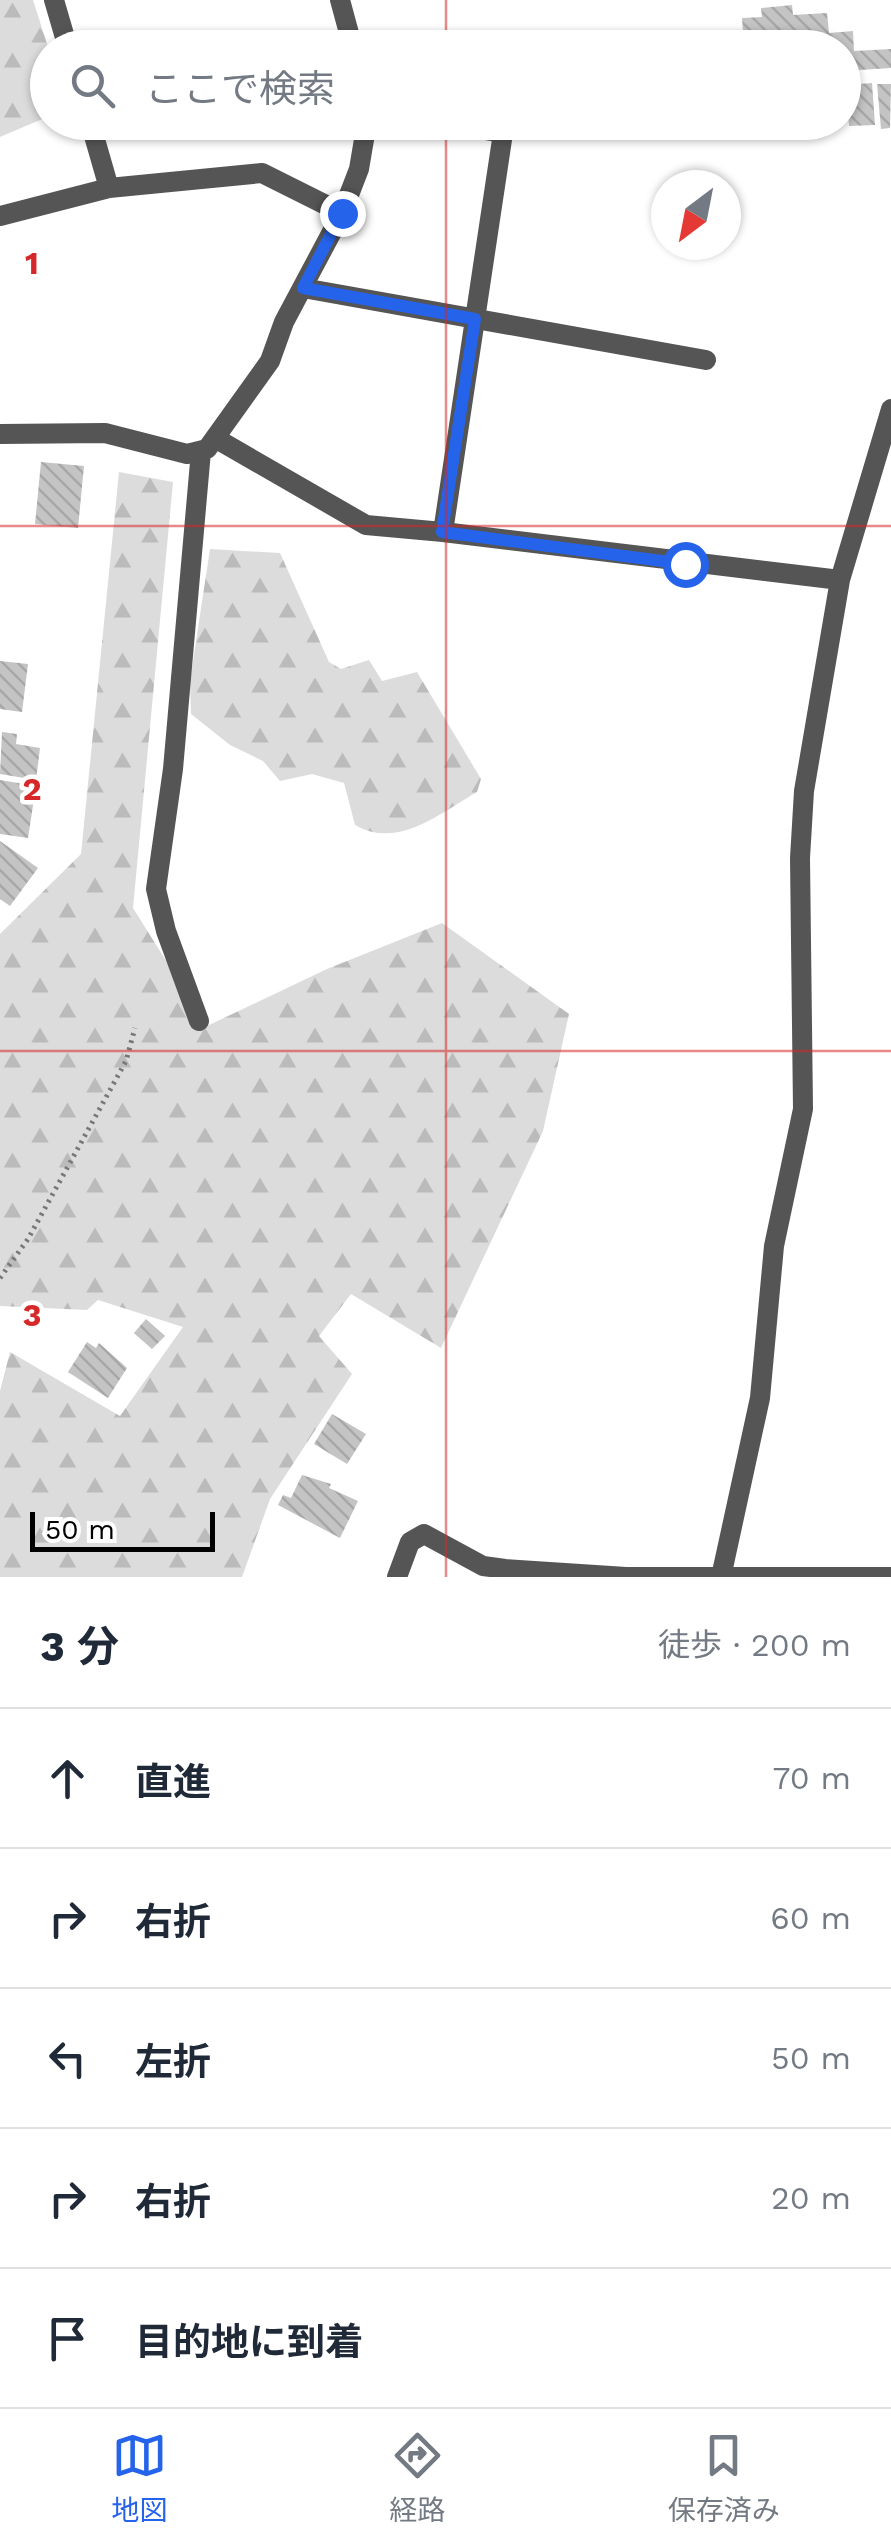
<!DOCTYPE html>
<html lang="ja">
<head>
<meta charset="utf-8">
<style>
  body { margin:0; font-family:"Work Sans","Noto Sans JP",sans-serif; background:#f6f6f7; color:#1f2937 }
  .compass { position:absolute; left:651px; top:170px; width:90px; height:90px; border-radius:50%; background:#fff; box-shadow:0 2px 8px #0004; rotate:212deg }
  .scale { position:absolute; left:30px; bottom:25px; width:185px; box-sizing:border-box; padding-left:10px; border:5px solid #000; border-top:0; font-size:28px; line-height:35px; white-space:nowrap; color:#000; -webkit-text-stroke:8px #fff; paint-order:stroke }
  .stop { position:absolute; width:30px; height:30px; margin:-22px; border:8px solid #2563eb; border-radius:50%; background:#fff }
  .stop.end { background:#2563eb; border-color:#fff; box-shadow:0 2px 10px #0008 }
  .list { margin:0; padding:0; list-style:none }
  h2 { display:flex; justify-content:space-between; align-items:center; height:130px; margin:0; padding:0 40px; font-size:42px }
  h2 small { font-size:32px; font-weight:400; color:#747a83 }
  .list li { display:grid; grid-template-columns:65px 1fr auto; gap:30px; align-items:center; box-sizing:border-box; height:140px; padding:0 40px; border-top:2px solid #e0e1e3 }
  .list b { display:block; font-size:38px; white-space:nowrap }
  .list em { font-size:32px; font-style:normal; color:#747a83 }
  .icon { flex:none; width:55px; height:55px; fill:none; stroke:currentColor; stroke-width:2; stroke-linecap:round; stroke-linejoin:round }
  .map { position:relative; flex:none; width:891px; height:1577px; overflow:hidden }
  .search { position:absolute; background:#fff; box-shadow:0 2px 8px #0004; left:30px; right:30px; top:30px; height:110px; display:flex; align-items:center; gap:25px; box-sizing:border-box; padding:0 35px; border-radius:55px; color:#747a83; font-size:38px }
  .sheet { height:830px; background:#fff }
  nav { display:flex; justify-content:space-around; align-items:center; box-sizing:border-box; height:140px; border-top:2px solid #e0e1e3; background:#fff; font-size:28px; color:#747a83 }
  nav a { display:grid; justify-items:center; gap:5px }
  nav .on { color:#2563eb }
  .map>svg:first-child { display:block }
  .forest { fill:url(#forest-firs) }
  .building { fill:url(#building-back-hatch) }
  .lines { fill:none; stroke-linecap:round; stroke-linejoin:round }
  .path { stroke:#777; stroke-width:5; stroke-dasharray:2.5 5; stroke-linecap:butt }
  .street { stroke:#555; stroke-width:20 }
  .route { stroke:#2563eb; stroke-width:12 }
  .grid { fill:none; stroke:#d62828; stroke-width:2.5; stroke-opacity:0.55 }
  .grid-label { font-size:32px; text-anchor:middle; font-weight:bold; fill:#d62828; stroke:#fff; stroke-width:9; stroke-linejoin:round; paint-order:stroke }
</style>
</head>
<body>
<div class="map">
<svg width="891" height="1577" viewBox="0 0 891 1577">
  <defs>
    <pattern id="forest-firs" width="22" height="20" patternUnits="userSpaceOnUse" patternTransform="scale(2.5)"><rect width="22" height="20" fill="#dcdcdc"/><path d="M5 1l3.5 6h-7zM16 11l3.5 6h-7z" fill="#bbb"/></pattern>
    <pattern id="building-back-hatch" width="6" height="6" patternUnits="userSpaceOnUse" patternTransform="scale(2.5)"><rect width="6" height="6" fill="#c4c4c4"/><path d="M-1 5l2 2M0 0l6 6M5-1l2 2" fill="none" stroke="#a7a7a7"/></pattern>
  </defs>
  <rect width="100%" height="100%" fill="#fff"/>
  <path class="forest" d="M0,0H33L48,47L47,117L0,137Z
    M119,472L173,482L133,908L207,1026L327,969L442,923L569,1014L543,1131L441,1348L351,1294L319,1336L352,1374L270,1499L242,1577H0V1391L10,1352L120,1416L183,1327L98,1300L87,1310L0,1306V934L81,854Z
    M210,549L280,553L329,662L341,669L369,660L382,681L417,672L481,779L477,792C440,813 398,850 355,825L344,783L312,774L280,781L263,761L230,745L191,714L190,681Z"/>
  <path class="building" d="M792,5L793,15L827,13L829,33L853,31L854,51L891,49V68L844,71V48H744L742,18L762,17L761,8Z
    M872,83L875,125L849,126L846,85Z
    M877,84H891L890,128L881,129Z
    M41,462L84,466L78,528L35,524Z
    M0,661L28,664L22,712L0,709Z
    M2,732L17,734L16,744L40,748L36,780L0,774Z
    M0,780L36,786L28,838L0,834Z
    M0,841L38,868L10,906L0,899Z
    M146,1319L165,1336L152,1349L134,1333Z
    M87,1342L96,1348L99,1343L127,1368L108,1398L68,1372Z
    M332,1414L366,1434L347,1464L314,1444Z
    M302,1475L331,1484L329,1488L358,1501L340,1538L278,1505L283,1495L291,1498Z"/>
  <g class="lines">
    <path class="path" d="M0,1278L28,1239L126,1061L135,1028"/>
    <path class="street" d="M54,0L68,48
      M340,0L353,48
      M90,122L109,188
      M436,122L503,133L443,532L840,580L804,791L800,858L803,1109L774,1246L760,1398L721,1577
      M0,216L109,188L262,173L342,213L359,169L367,122
      M303,288L706,360
      M0,434L105,433L187,454L207,449L270,361L284,322L342,213
      M215,438L366,525L443,532
      M840,580L891,409
      M199,1021L166,931L156,889L173,769L201,451
      M397,1577L410,1542L424,1534L483,1566L505,1569L626,1577H891"/>
  </g>
  <g class="lines">
    <path class="route" d="M342,213L303,288L475,319L442,532L685,564"/>
  </g>
  <path class="grid" d="M446,0V48M446,122V1577M0,526H891M0,1051H891"/>
  <g class="grid-label">
    <text x="32" y="274">1</text>
    <text x="32" y="800">2</text>
    <text x="32" y="1326">3</text>
  </g>
</svg>
<svg class="compass" viewBox="-18 -18 36 36"><path d="M0-13l5 13h-10z" fill="#e53935"/><path d="M0 13l5-13h-10z" fill="#747a83"/></svg>
<div class="scale">50 m</div>
<div class="stop" style="left:685px;top:564px"></div>
<div class="stop end" style="left:342px;top:213px"></div>
<div class="search"><svg class="icon" aria-label="search" viewBox="0 0 24 24"><circle cx="10" cy="10" r="6"/><path d="M15 15l6 6"/></svg>ここで検索</div>
</div>
<section class="sheet">
<h2>3 分<small>徒歩 · 200 m</small></h2>
<ul class="list">
<li><svg class="icon" aria-label="ahead" viewBox="0 0 24 24"><path d="M12 20V5M6 11l6-6 6 6"/></svg><div><b>直進</b></div><em>70 m</em></li>
<li><svg class="icon" aria-label="right" viewBox="0 0 24 24"><path d="M7 20v-9h11M14 6l5 5-5 5"/></svg><div><b>右折</b></div><em>60 m</em></li>
<li><svg class="icon" aria-label="left" viewBox="0 0 24 24"><path d="M17 20v-9H6M10 6l-5 5 5 5"/></svg><div><b>左折</b></div><em>50 m</em></li>
<li><svg class="icon" aria-label="right" viewBox="0 0 24 24"><path d="M7 20v-9h11M14 6l5 5-5 5"/></svg><div><b>右折</b></div><em>20 m</em></li>
<li><svg class="icon" aria-label="arrive" viewBox="0 0 24 24"><path d="M6 21V4h12l-3 4 3 4H6"/></svg><div><b>目的地に到着</b></div></li>
</ul>
</section>
<nav>
<a class="on"><svg class="icon" aria-label="map" viewBox="0 0 24 24"><path d="M3 6l6-2 6 2 6-2v14l-6 2-6-2-6 2zM9 4v14M15 6v14"/></svg>地図</a>
<a><svg class="icon" aria-label="directions" viewBox="0 0 24 24"><path d="M12 3l9 9-9 9-9-9zM9 14v-3h6M13 9l2 2-2 2"/></svg>経路</a>
<a><svg class="icon" aria-label="saved" viewBox="0 0 24 24"><path d="M7 4h10v16l-5-4-5 4z"/></svg>保存済み</a>
</nav>
</body>
</html>
